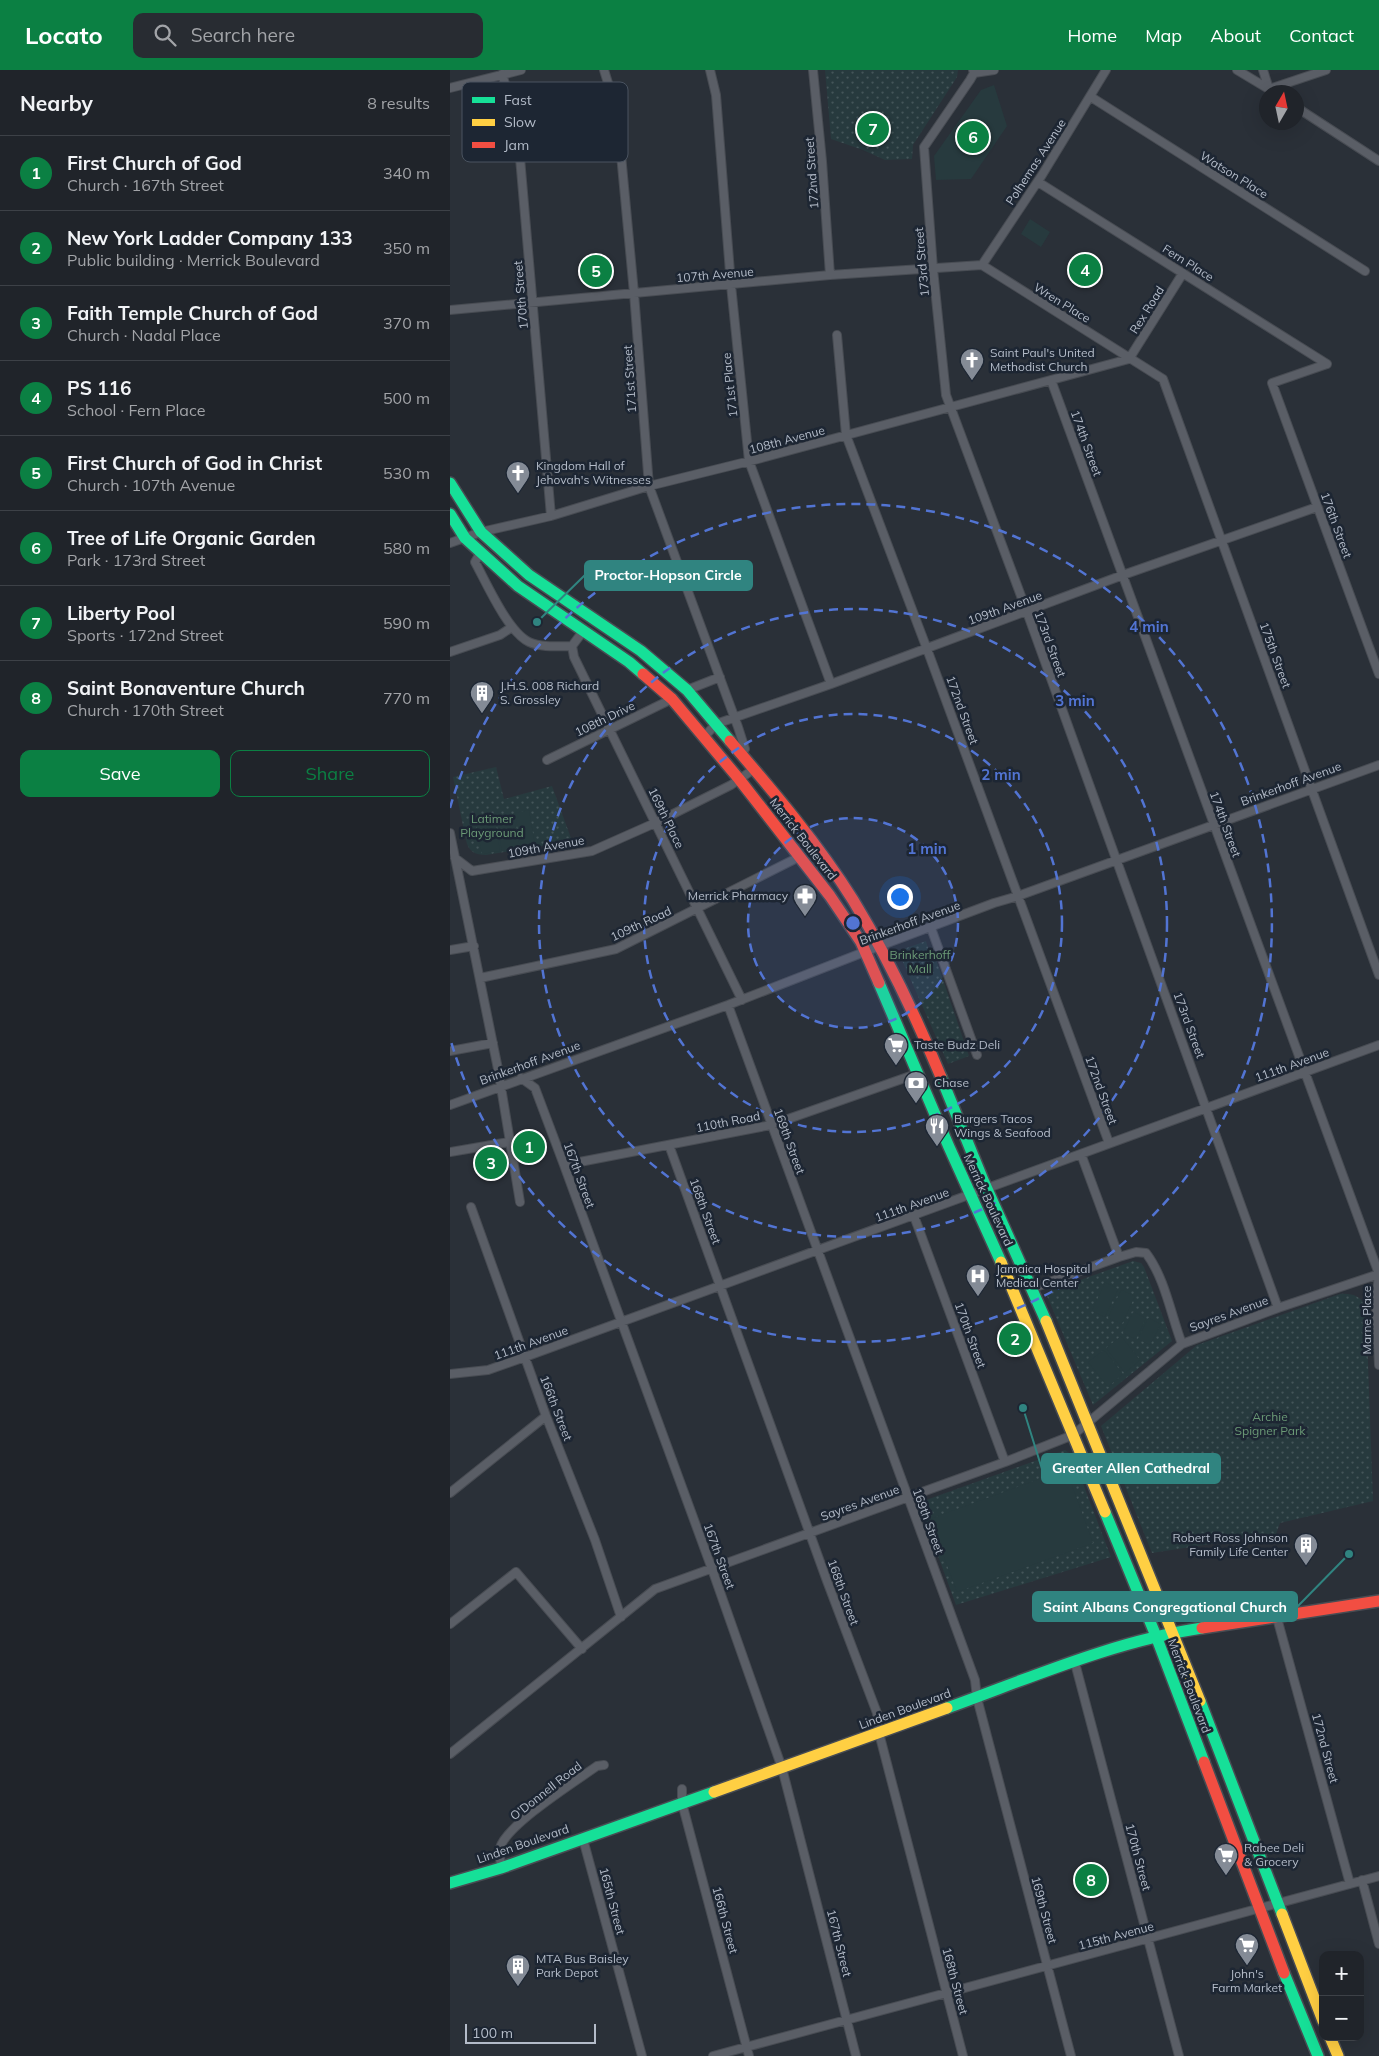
<!DOCTYPE html>
<html lang="en">
<head>
<meta charset="utf-8">
<style>
  body { margin:0; font-family:Mulish,sans-serif; background:#282c32; color:#f1f3f6 }
  .controls { position:absolute; right:15px; bottom:15px; display:grid; overflow:hidden; border-radius:10px; box-shadow:0 5px 20px #0002 }
  .controls button { width:45px; height:45px; display:grid; place-items:center; padding:0; border:0; border-bottom:1px solid #3d4147; background:#20242a; color:#f1f3f6; font:25px sans-serif }
  .compass { position:absolute; left:809px; top:15px; width:45px; height:45px; border-radius:50%; background:#20242a; box-shadow:0 5px 20px #0002; rotate:9deg }
  .scale { position:absolute; left:15px; bottom:12px; width:131px; box-sizing:border-box; padding-left:5px; border:2px solid #b4bcc9; border-top:0; font-size:14px; line-height:18px; white-space:nowrap; color:#b4bcc9; -webkit-text-stroke:4px #1d2633; paint-order:stroke }
  .you { position:absolute; left:449px; top:826px; width:18px; height:18px; margin:-12px; border:4px solid #fff; border-radius:50%; background:#1a73e8; box-shadow:0 0 0 8px #1a73e833 }
  .badge { display:grid; place-items:center; width:32px; height:32px; border-radius:50%; background:#0b8043; color:#fff; font-size:16px; font-weight:700 }
  .pin { position:absolute; translate:-50% -50%; border:2px solid #fff; box-shadow:0 1px 5px #0006 }
  .list { margin:0; padding:0; list-style:none }
  h2 { display:flex; justify-content:space-between; align-items:center; height:65px; margin:0; padding:0 20px; font-size:21px }
  h2 small { font-size:16px; font-weight:400; color:#a2a4a8 }
  .list li { display:grid; grid-template-columns:32px 1fr auto; gap:15px; align-items:center; box-sizing:border-box; height:75px; padding:0 20px; border-top:1px solid #3d4147 }
  .list b { display:block; font-size:19px; white-space:nowrap }
  .list p { margin:0; font-size:16px; white-space:nowrap; color:#a2a4a8 }
  .list em { font-size:16px; font-style:normal; color:#a2a4a8 }
  .actions { display:flex; gap:10px; padding:15px 20px }
  .actions a { flex:1; padding:11px 0; border:1px solid #0b8043; border-radius:10px; text-align:center; font-size:18px; color:#0b8043 }
  .actions .main { background:#0b8043; color:#fff }
  .icon { flex:none; width:28px; height:28px; fill:none; stroke:currentColor; stroke-width:2; stroke-linecap:round; stroke-linejoin:round }
  .map { position:relative; flex:none; width:929px; height:1986px; overflow:hidden }
  header { display:flex; align-items:center; gap:30px; box-sizing:border-box; height:70px; padding:0 25px; background:#0b8043; color:#fff }
  header strong { font-size:24px }
  nav { display:flex; gap:28px; margin-inline-start:auto; font-size:18px }
  .search { width:350px; height:45px; background:#282c32; display:flex; align-items:center; gap:12px; box-sizing:border-box; padding:0 18px; border-radius:10px; color:#a2a4a8; font-size:19px }
  main { display:flex }
  aside { flex:1; background:#20242a }
  .map>svg:first-child { display:block }
  .grass { fill:url(#grass-dots) }
  .garden { fill:#273a3e }
  .water { fill:#384963 }
  .lines { fill:none; stroke-linecap:round; stroke-linejoin:round }
  .street-casing { stroke:#484c53; stroke-width:10 }
  .fast-casing { stroke:#484c53; stroke-width:14 }
  .slow-casing { stroke:#484c53; stroke-width:14 }
  .jam-casing { stroke:#484c53; stroke-width:14 }
  .street { stroke:#5a5e66; stroke-width:8 }
  .fast { stroke:#16e098; stroke-width:11 }
  .slow { stroke:#ffcf43; stroke-width:11 }
  .jam { stroke:#f24e42; stroke-width:11 }
  .ring { fill:none; stroke:#5274d3; stroke-width:2.5; stroke-dasharray:9 6 }
  .labels { text-anchor:middle; stroke-width:5; stroke-linejoin:round; paint-order:stroke }
  .street-label { font-size:12px; fill:#b4bcc9; stroke:#1d2633 }
  .poi-label { font-size:12px; fill:#b4bcc9; stroke:#1d2633; text-anchor:start }
  .park-label { font-size:12px; fill:#6b9a76; stroke:#1d2633 }
  .key { fill:#1d2633; stroke:#4a5360; stroke-width:1 }
  .key-label { font-size:14px; fill:#b4bcc9 }
  .centre { fill:#5274d3; stroke:#1d2633; stroke-width:2.5 }
  .ring-label { font-size:15px; text-anchor:middle; font-weight:bold; fill:#5274d3; stroke:#1d2633; stroke-width:5; stroke-linejoin:round; paint-order:stroke }
  .leader { fill:none; stroke:#308480; stroke-width:2 }
  .callout-dot { fill:#308480; stroke:#1d2633; stroke-width:2 }
  .callout { fill:#308480; stroke:#308480; stroke-width:2 }
  .callout-label { font-size:14px; text-anchor:middle; font-weight:bold; fill:#fff }
</style>
</head>
<body>
<header>
<strong>Locato</strong>
<div class="search"><svg class="icon" aria-label="search" viewBox="0 0 24 24"><circle cx="10" cy="10" r="6"/><path d="M15 15l6 6"/></svg>Search here</div>
<nav><a>Home</a><a>Map</a><a>About</a><a>Contact</a></nav>
</header>
<main>
<aside>
<h2>Nearby<small>8 results</small></h2>
<ul class="list">
<li><span class="badge">1</span><div><b>First Church of God</b><p>Church · 167th Street</p></div><em>340 m</em></li>
<li><span class="badge">2</span><div><b>New York Ladder Company 133</b><p>Public building · Merrick Boulevard</p></div><em>350 m</em></li>
<li><span class="badge">3</span><div><b>Faith Temple Church of God</b><p>Church · Nadal Place</p></div><em>370 m</em></li>
<li><span class="badge">4</span><div><b>PS 116</b><p>School · Fern Place</p></div><em>500 m</em></li>
<li><span class="badge">5</span><div><b>First Church of God in Christ</b><p>Church · 107th Avenue</p></div><em>530 m</em></li>
<li><span class="badge">6</span><div><b>Tree of Life Organic Garden</b><p>Park · 173rd Street</p></div><em>580 m</em></li>
<li><span class="badge">7</span><div><b>Liberty Pool</b><p>Sports · 172nd Street</p></div><em>590 m</em></li>
<li><span class="badge">8</span><div><b>Saint Bonaventure Church</b><p>Church · 170th Street</p></div><em>770 m</em></li>
</ul>
<div class="actions"><a class="main">Save</a><a>Share</a></div>
</aside>
<div class="map">
<svg width="929" height="1986" viewBox="0 0 929 1986">
  <defs>
    <pattern id="grass-dots" width="8" height="8" patternUnits="userSpaceOnUse" patternTransform="scale(1.25)"><rect width="8" height="8" fill="#273a3e"/><path d="M2 2h.1M6 6h.1" fill="none" stroke="#445559" stroke-width="1.8" stroke-linecap="round"/></pattern>
  </defs>
  <rect width="100%" height="100%" fill="#2a3038"/>
  <path class="grass" d="M375,0H508L507,7L463,75L462,89L435,90L413,80L381,69Z
    M46,697L54,729L102,716L122,771L36,785C25,785 18,781 16,770L3,707Z
    M476,871L478,878H482L519,986L498,994L448,881Z
    M683,1191L691,1193L694,1197L722,1271L643,1335L597,1226L600,1221Z
    M890,1224C902,1223 911,1226 916,1237L923,1431L830,1453L826,1464L702,1483L651,1356L747,1275Z
    M615,1380L622,1385L661,1487L506,1535L472,1442L476,1430Z"/>
  <path class="garden" d="M544,15L557,56L521,109L486,110L484,86L531,20Z
    M580,149L600,162L591,177L571,164Z
    M79,740L85,775L71,777L65,743Z
    M64,747L70,778L52,781L46,750Z
    M45,750L50,781L32,784L26,754Z
    M655,1212L668,1219L655,1247L642,1241Z
    M671,1220L685,1226L672,1254L658,1248Z
    M683,1242L696,1248L686,1269L673,1263Z
    M698,1248L711,1254L700,1275L688,1269Z
    M671,1266L690,1290L675,1303L656,1278Z
    M654,1280L673,1304L658,1317L638,1292Z
    M616,1399L643,1473L507,1522L480,1449Z"/>
  <path class="water" d="M437,46L439,70L409,72L407,48Z"/>
  <g class="lines">
    <g class="street-casing">
      <path id="street" d="M154,0L167,42L184,223L199,416L288,657L295,679L291,684
        M260,0L266,25L281,215L299,391L381,614
        M363,0L372,91L380,205
        M523,0L524,3L520,10L474,77L483,199L496,325L577,542L828,1238
        M787,0L822,21
        M813,0L819,19
        M524,3L544,0
        M52,4L67,53L101,446
        M0,18L71,0
        M819,19L876,0
        M641,27L915,201
        M846,37L929,91
        M588,112L877,294
        M532,195L713,309L929,905
        M532,195L592,105L656,0
        M0,240L380,205L532,195
        M387,265L396,365L477,579L659,1073
        M679,289L733,203
        M877,294L822,313L929,604
        M601,310L929,1204L926,1233L929,1295
        M0,473L31,462L101,446L199,416L308,389L679,289
        M31,482L25,492C37,514 58,562 79,572C92,578 108,576 122,576
        M134,560L122,576L124,587L292,930
        M0,582L50,565L62,557
        M237,620L270,607
        M254,667L266,654L381,614L673,505L867,437
        M97,690L222,629
        M0,763L48,999L70,1132
        M5,788L22,801L142,781L205,753L281,715L304,699
        M481,858L527,985
        M0,880L24,876
        M30,908L166,879L349,787
        M278,935L525,1610L527,1628L621,1986
        M0,981L43,973
        M71,1008L85,1018L114,1095L262,1499L332,1698L406,1986
        M0,1035L278,935L440,872L544,833L568,826L929,695
        M219,1075L377,1511L427,1643L429,1663L513,1986
        M0,1082L59,1072
        M631,1084L669,1187L686,1182L696,1183C715,1208 721,1245 732,1274
        M114,1095L321,1055L469,1003
        M21,1137L96,1346L145,1470L171,1547
        M464,1146L555,1392
        M583,1218L669,1187
        M0,1304L38,1300L75,1287L929,975
        M0,1423L96,1346
        M827,1548L900,1814
        M0,1554L66,1502L132,1579
        M625,1593L729,1986
        M0,1684L205,1519L555,1392L623,1365L732,1274L828,1238L929,1204
        M232,1719V1733L299,1986
        M133,1769L192,1986
        M51,1798C51,1792 49,1784 50,1778C56,1755 126,1711 147,1696L154,1695
        M912,1810L929,1874
        M263,1986L929,1806"/>
    </g>
    <g class="fast-casing">
      <path id="fast" d="M0,413L31,462L79,505L191,581L237,620L280,671
        M0,444L15,468L68,516L179,592L193,604
        M429,913L499,1077L551,1192
        M491,1007L533,1110L596,1251
        M655,1442L706,1566L754,1692
        M750,1631L832,1844
        M497,1638C580,1608 664,1571 752,1558
        M0,1813L51,1798L264,1722
        M834,1903L868,1986"/>
    </g>
    <g class="slow-casing">
      <path id="slow" d="M551,1192L655,1442
        M596,1251L750,1631
        M264,1722L497,1638
        M832,1844L873,1951
        M880,1967L888,1986"/>
    </g>
    <g class="jam-casing">
      <path id="jam" d="M193,604L222,629L289,709L380,826L411,872L429,913
        M280,671C323,721 368,774 403,830C436,884 467,949 491,1007
        M752,1558L929,1531
        M754,1692L834,1903"/>
    </g>
    <use href="#street" class="street"/>
    <use href="#fast" class="fast"/>
    <use href="#slow" class="slow"/>
    <use href="#jam" class="jam"/>
  </g>
  <circle cx="403" cy="853" r="105" fill="#5274d3" fill-opacity=".12"/>
  <g class="ring">
    <circle cx="403" cy="853" r="105"/>
    <circle cx="403" cy="853" r="209"/>
    <circle cx="403" cy="853" r="314"/>
    <path d="M0 738A419 419 0 1 1 0 968"/>
  </g>
  <defs>
    <g id="church-pin" transform="scale(1.25)"><path d="M0 17L-7.5 6A9.5 9.5 0 1 1 7.5 6Z" fill="#848b96" stroke="#1d2633"/><path d="M-1.2-6h2.4v3.5h3.3v2.4h-3.3V6h-2.4V-.1h-3.3v-2.4h3.3Z" fill="#fff"/></g>
    <g id="building-pin" transform="scale(1.25)"><path d="M0 17L-7.5 6A9.5 9.5 0 1 1 7.5 6Z" fill="#848b96" stroke="#1d2633"/><path d="M-4-6H4V6H1V3H-1V6H-4ZM-2.5-4.3h1.7v1.8h-1.7ZM.8-4.3h1.7v1.8H.8ZM-2.5-1h1.7V.8h-1.7ZM.8-1h1.7V.8H.8Z" fill="#fff"/></g>
    <g id="pharmacy-pin" transform="scale(1.25)"><path d="M0 17L-7.5 6A9.5 9.5 0 1 1 7.5 6Z" fill="#848b96" stroke="#1d2633"/><path d="M-2-6h4v4h4v4h-4v4h-4v-4h-4v-4h4Z" fill="#fff"/></g>
    <g id="supermarket-pin" transform="scale(1.25)"><path d="M0 17L-7.5 6A9.5 9.5 0 1 1 7.5 6Z" fill="#848b96" stroke="#1d2633"/><path d="M-6-5.5h2.5l.6 2H6L4.5 2H-2.5L-4.4-4H-6ZM-1.5 3.2a1.3 1.3 0 1 0 .1 0ZM3 3.2a1.3 1.3 0 1 0 .1 0Z" fill="#fff"/></g>
    <g id="bank-pin" transform="scale(1.25)"><path d="M0 17L-7.5 6A9.5 9.5 0 1 1 7.5 6Z" fill="#848b96" stroke="#1d2633"/><path d="M-6-4H6V4H-6ZM0-2.3a2.3 2.3 0 1 0 0 4.6a2.3 2.3 0 1 0 0-4.6Z" fill="#fff"/></g>
    <g id="restaurant-pin" transform="scale(1.25)"><path d="M0 17L-7.5 6A9.5 9.5 0 1 1 7.5 6Z" fill="#848b96" stroke="#1d2633"/><path d="M-5-6h1v4h1v-4h1v4h1v-4h1v5L-1.5 .5V6h-2V.5L-5-1ZM5-6V6H3V1.5H1.5Q1.5-4 5-6Z" fill="#fff"/></g>
    <g id="hospital-pin" transform="scale(1.25)"><path d="M0 17L-7.5 6A9.5 9.5 0 1 1 7.5 6Z" fill="#848b96" stroke="#1d2633"/><path d="M-5-5h3v3.5h4V-5h3V5h-3V1.5h-4V5h-3Z" fill="#fff"/></g>
  </defs>
  <g fill-rule="evenodd">
    <use href="#church-pin" x="522" y="290"/>
    <use href="#church-pin" x="68" y="403"/>
    <use href="#building-pin" x="32" y="623"/>
    <use href="#pharmacy-pin" x="355" y="826"/>
    <use href="#supermarket-pin" x="446" y="975"/>
    <use href="#bank-pin" x="466" y="1013"/>
    <use href="#restaurant-pin" x="487" y="1056"/>
    <use href="#hospital-pin" x="528" y="1206"/>
    <use href="#building-pin" x="856" y="1475"/>
    <use href="#supermarket-pin" x="776" y="1785"/>
    <use href="#supermarket-pin" x="797" y="1875"/>
    <use href="#building-pin" x="68" y="1896"/>
  </g>
  <g class="labels">
    <g class="street-label">
      <text transform="translate(586 92) rotate(-57)" y="4">Polhemas Avenue</text>
      <text transform="translate(362 103) rotate(-94)" y="4">172nd Street</text>
      <text transform="translate(784 105) rotate(32)" y="4">Watson Place</text>
      <text transform="translate(472 192) rotate(-95)" y="4">173rd Street</text>
      <text transform="translate(738 193) rotate(32)" y="4">Fern Place</text>
      <text transform="translate(265 205) rotate(-5)" y="4">107th Avenue</text>
      <text transform="translate(71 225) rotate(-95)" y="4">170th Street</text>
      <text transform="translate(612 233) rotate(32)" y="4">Wren Place</text>
      <text transform="translate(697 240) rotate(-58)" y="4">Rex Road</text>
      <text transform="translate(180 309) rotate(-94)" y="4">171st Street</text>
      <text transform="translate(280 315) rotate(-96)" y="4">171st Place</text>
      <text transform="translate(337 370) rotate(-15)" y="4">108th Avenue</text>
      <text transform="translate(636 373) rotate(70)" y="4">174th Street</text>
      <text transform="translate(886 455) rotate(70)" y="4">176th Street</text>
      <text transform="translate(555 538) rotate(-20)" y="4">109th Avenue</text>
      <text transform="translate(600 574) rotate(70)" y="4">173rd Street</text>
      <text transform="translate(825 585) rotate(70)" y="4">175th Street</text>
      <text transform="translate(512 640) rotate(70)" y="4">172nd Street</text>
      <text transform="translate(155 649) rotate(-26)" y="4">108th Drive</text>
      <text transform="translate(841 714) rotate(-20)" y="4">Brinkerhoff Avenue</text>
      <text transform="translate(216 748) rotate(64)" y="4">169th Place</text>
      <text transform="translate(775 754) rotate(70)" y="4">174th Street</text>
      <text transform="translate(353 769) rotate(52)" y="4">Merrick Boulevard</text>
      <text transform="translate(96 777) rotate(-10)" y="4">109th Avenue</text>
      <text transform="translate(460 853) rotate(-20)" y="4">Brinkerhoff Avenue</text>
      <text transform="translate(191 854) rotate(-25)" y="4">109th Road</text>
      <text transform="translate(739 955) rotate(70)" y="4">173rd Street</text>
      <text transform="translate(80 993) rotate(-20)" y="4">Brinkerhoff Avenue</text>
      <text transform="translate(842 995) rotate(-20)" y="4">111th Avenue</text>
      <text transform="translate(651 1020) rotate(70)" y="4">172nd Street</text>
      <text transform="translate(278 1052) rotate(-11)" y="4">110th Road</text>
      <text transform="translate(339 1071) rotate(70)" y="4">169th Street</text>
      <text transform="translate(129 1105) rotate(70)" y="4">167th Street</text>
      <text transform="translate(538 1130) rotate(65)" y="4">Merrick Boulevard</text>
      <text transform="translate(462 1135) rotate(-20)" y="4">111th Avenue</text>
      <text transform="translate(255 1141) rotate(70)" y="4">168th Street</text>
      <text transform="translate(779 1244) rotate(-20)" y="4">Sayres Avenue</text>
      <text transform="translate(917 1250) rotate(-90)" y="4">Marne Place</text>
      <text transform="translate(520 1265) rotate(70)" y="4">170th Street</text>
      <text transform="translate(81 1273) rotate(-20)" y="4">111th Avenue</text>
      <text transform="translate(106 1338) rotate(69)" y="4">166th Street</text>
      <text transform="translate(410 1433) rotate(-20)" y="4">Sayres Avenue</text>
      <text transform="translate(478 1451) rotate(70)" y="4">169th Street</text>
      <text transform="translate(269 1486) rotate(70)" y="4">167th Street</text>
      <text transform="translate(393 1522) rotate(70)" y="4">168th Street</text>
      <text transform="translate(739 1616) rotate(69)" y="4">Merrick Boulevard</text>
      <text transform="translate(455 1639) rotate(-20)" y="4">Linden Boulevard</text>
      <text transform="translate(875 1678) rotate(75)" y="4">172nd Street</text>
      <text transform="translate(96 1721) rotate(-38)" y="4">O'Donnell Road</text>
      <text transform="translate(73 1774) rotate(-19)" y="4">Linden Boulevard</text>
      <text transform="translate(688 1787) rotate(75)" y="4">170th Street</text>
      <text transform="translate(162 1831) rotate(75)" y="4">165th Street</text>
      <text transform="translate(594 1840) rotate(75)" y="4">169th Street</text>
      <text transform="translate(275 1850) rotate(75)" y="4">166th Street</text>
      <text transform="translate(666 1866) rotate(-15)" y="4">115th Avenue</text>
      <text transform="translate(389 1873) rotate(76)" y="4">167th Street</text>
      <text transform="translate(505 1911) rotate(75)" y="4">168th Street</text>
    </g>
    <g class="poi-label">
      <text x="540" y="287">Saint Paul's United<tspan x="540" dy="14">Methodist Church</tspan></text>
      <text x="86" y="400">Kingdom Hall of<tspan x="86" dy="14">Jehovah's Witnesses</tspan></text>
      <text x="50" y="620">J.H.S. 008 Richard<tspan x="50" dy="14">S. Grossley</tspan></text>
      <text x="338" y="830" text-anchor="end">Merrick Pharmacy</text>
      <text x="464" y="979">Taste Budz Deli</text>
      <text x="484" y="1017">Chase</text>
      <text x="504" y="1053">Burgers Tacos<tspan x="504" dy="14">Wings &amp; Seafood</tspan></text>
      <text x="546" y="1203">Jamaica Hospital<tspan x="546" dy="14">Medical Center</tspan></text>
      <text x="838" y="1472" text-anchor="end">Robert Ross Johnson<tspan x="838" dy="14">Family Life Center</tspan></text>
      <text x="794" y="1782">Rabee Deli<tspan x="794" dy="14">&amp; Grocery</tspan></text>
      <text x="86" y="1893">MTA Bus Baisley<tspan x="86" dy="14">Park Depot</tspan></text>
      <text x="797" y="1908" text-anchor="middle">John's<tspan x="797" dy="14">Farm Market</tspan></text>
    </g>
    <g class="park-label">
      <text x="42" y="753">Latimer<tspan x="42" dy="14">Playground</tspan></text>
      <text x="470" y="889">Brinkerhoff<tspan x="470" dy="14">Mall</tspan></text>
      <text x="820" y="1351">Archie<tspan x="820" dy="14">Spigner Park</tspan></text>
    </g>
  </g>
  <rect x="12" y="12" width="166" height="80" rx="8" class="key"/>
  <rect x="22" y="27" width="23" height="6" fill="#16e098"/>
  <rect x="22" y="49" width="23" height="7" fill="#ffcf43"/>
  <rect x="22" y="72" width="23" height="6" fill="#f24e42"/>
  <g class="key-label">
    <text x="54" y="35">Fast</text>
    <text x="54" y="57">Slow</text>
    <text x="54" y="80">Jam</text>
  </g>
  <circle cx="403" cy="853" r="8" class="centre"/>
  <g class="ring-label">
    <text x="699" y="562">4 min</text>
    <text x="625" y="636">3 min</text>
    <text x="551" y="710">2 min</text>
    <text x="477" y="784">1 min</text>
  </g>
  <path class="leader" d="M87 552L135 505M573 1338L592 1399M899 1484L847 1537"/>
  <g class="callout-dot">
    <circle cx="87" cy="552" r="5"/>
    <circle cx="573" cy="1338" r="5"/>
    <circle cx="899" cy="1484" r="5"/>
  </g>
  <g class="callout">
    <rect x="135" y="491" width="167" height="29" rx="5"/>
    <rect x="592" y="1384" width="178" height="29" rx="5"/>
    <rect x="583" y="1522" width="264" height="29" rx="5"/>
  </g>
  <g class="callout-label">
    <text x="218" y="510">Proctor-Hopson Circle</text>
    <text x="681" y="1403">Greater Allen Cathedral</text>
    <text x="715" y="1542">Saint Albans Congregational Church</text>
  </g>
</svg>
<div class="controls">
<button>+</button>
<button>−</button>
</div>
<svg class="compass" viewBox="-18 -18 36 36"><path d="M0-13l5 13h-10z" fill="#e53935"/><path d="M0 13l5-13h-10z" fill="#a2a4a8"/></svg>
<div class="scale">100 m</div>
<div class="you"></div>
<div class="pin badge" style="left:79px;top:1077px">1</div>
<div class="pin badge" style="left:565px;top:1269px">2</div>
<div class="pin badge" style="left:41px;top:1093px">3</div>
<div class="pin badge" style="left:635px;top:200px">4</div>
<div class="pin badge" style="left:146px;top:201px">5</div>
<div class="pin badge" style="left:523px;top:67px">6</div>
<div class="pin badge" style="left:423px;top:59px">7</div>
<div class="pin badge" style="left:641px;top:1810px">8</div>
</div>
</main>
</body>
</html>
